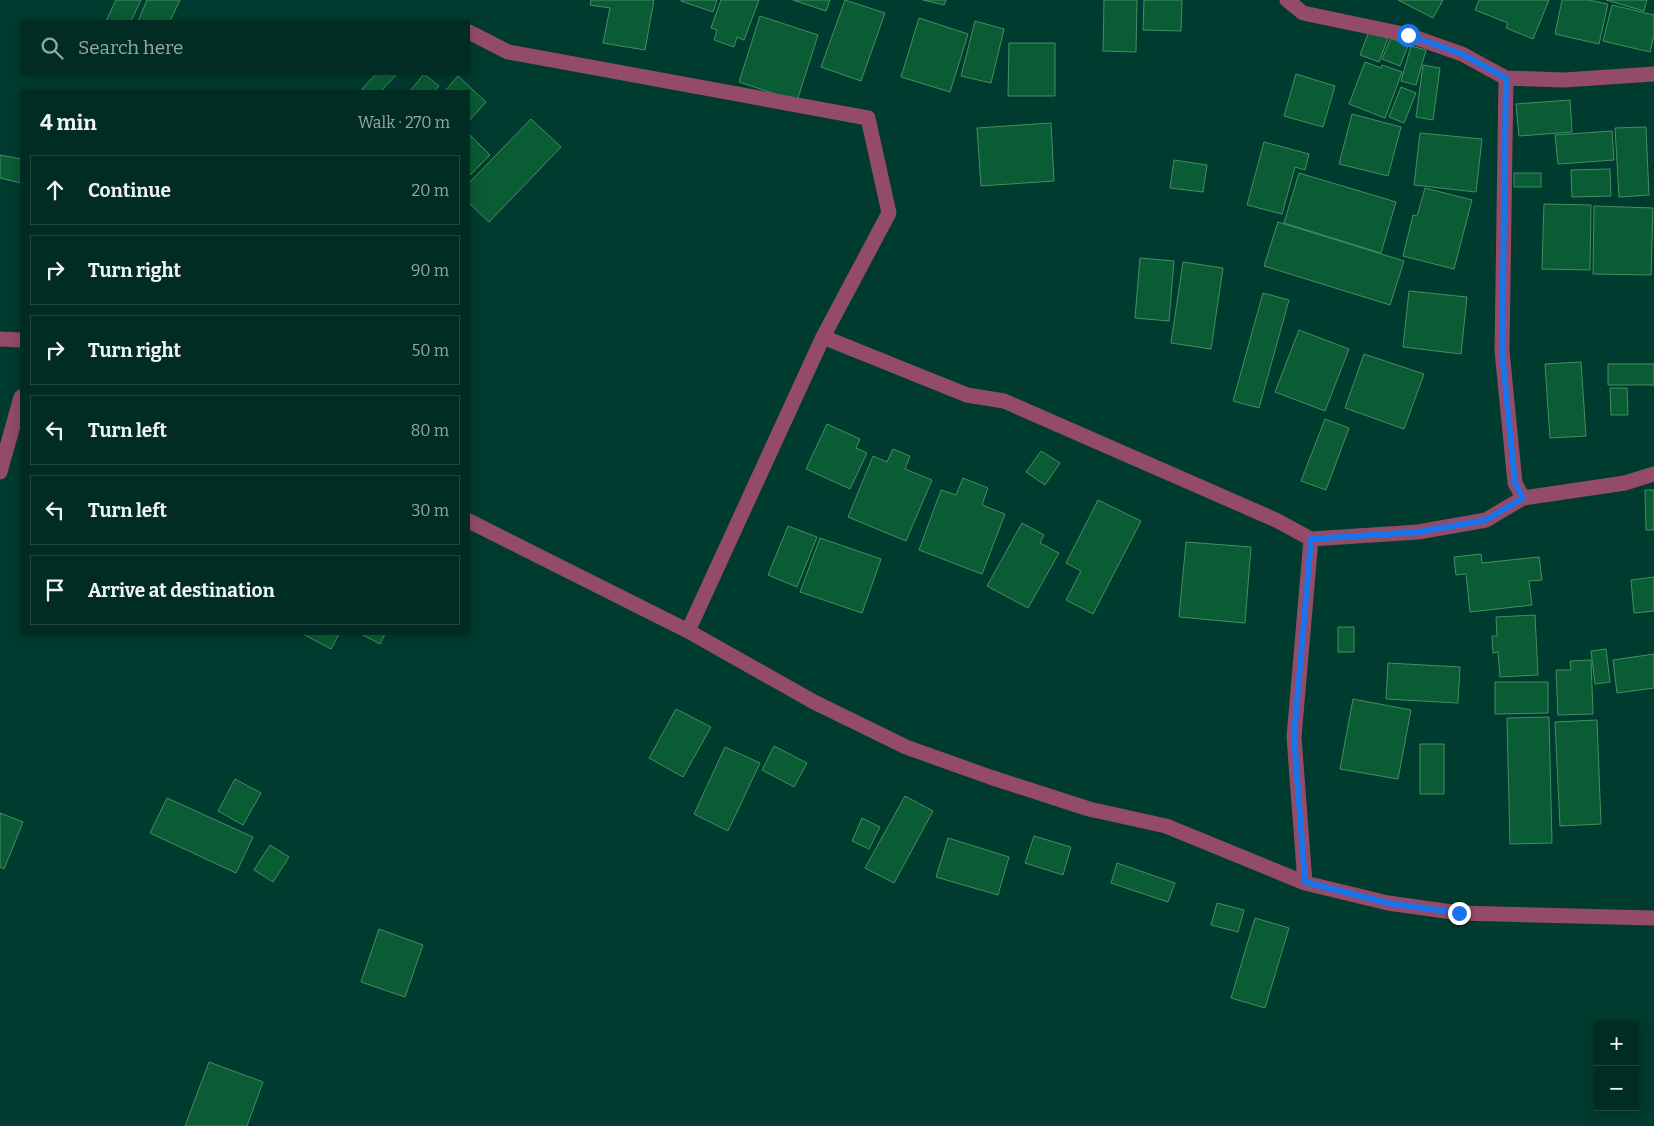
<!DOCTYPE html>
<html lang="en">
<head>
<meta charset="utf-8">
<style>
  body { margin:0; font-family:Bitter,serif; background:#0e3830; color:#f1f3f6 }
  .controls { position:absolute; right:15px; bottom:15px; display:grid; overflow:hidden; border-radius:0px; box-shadow:0 2px 12px #0003 }
  .controls button { width:45px; height:45px; display:grid; place-items:center; padding:0; border:0; border-bottom:1px solid #224841; background:#002c23; color:#f1f3f6; font:25px sans-serif }
  .stop { position:absolute; width:15px; height:15px; margin:-11px; border:4px solid #1a73e8; border-radius:50%; background:#fff }
  .stop.end { background:#1a73e8; border-color:#fff; box-shadow:0 1px 5px #0008 }
  .list { margin:0; padding:0; list-style:none }
  h2 { display:flex; justify-content:space-between; align-items:center; height:65px; margin:0; padding:0 20px; font-size:21px }
  h2 small { font-size:16px; font-weight:400; color:#95a7a6 }
  .list li { display:grid; grid-template-columns:32px 1fr auto; gap:15px; align-items:center; box-sizing:border-box; height:70px; margin:0 10px 10px; padding:0 10px; border:1px solid #224841; border-radius:0px }
  .list b { display:block; font-size:19px; white-space:nowrap }
  .list em { font-size:16px; font-style:normal; color:#95a7a6 }
  .icon { flex:none; width:28px; height:28px; fill:none; stroke:currentColor; stroke-width:2; stroke-linecap:round; stroke-linejoin:round }
  .map { position:relative; flex:none; width:1654px; height:1126px; overflow:hidden }
  .search { position:absolute; background:#002c23; box-shadow:0 2px 12px #0003; left:20px; top:20px; width:450px; height:55px; display:flex; align-items:center; gap:12px; box-sizing:border-box; padding:0 18px; border-radius:0px; color:#95a7a6; font-size:19px }
  .panel { position:absolute; background:#002c23; box-shadow:0 2px 12px #0003; left:20px; top:90px; width:450px; height:545px; border-radius:0px }
  .map>svg:first-child { display:block }
  .building { fill:#095c33; stroke:#468e62 }
  .lines { fill:none; stroke-linecap:round; stroke-linejoin:round }
  .minor { stroke:#934b69; stroke-width:15 }
  .route { stroke:#1a73e8; stroke-width:6 }
</style>
</head>
<body>
<div class="map">
<svg width="1654" height="1126" viewBox="0 0 1654 1126">
  <rect width="100%" height="100%" fill="#003b2f"/>
  <path class="building" d="M116,0H141L131,21H106Z
    M147,0H180L170,21H138Z
    M591,0H654L645,50L603,43L610,8L590,5Z
    M681,0H717L713,12L681,1Z
    M721,0H759L744,40L737,37L734,47L714,40L717,30L711,28Z
    M793,0H830L826,11Z
    M845,0L885,13L861,81L821,67Z
    M923,0H946L944,5Z
    M1104,0H1137L1136,52L1103,51Z
    M1144,0H1182L1181,31L1143,30Z
    M1398,0H1443L1433,18Z
    M1479,0H1549L1533,39L1506,28L1508,23L1475,10Z
    M1562,0H1589L1608,4L1599,44L1555,34Z
    M1606,0H1647L1644,11Z
    M1612,5L1654,15V35L1650,52L1603,41Z
    M760,16L818,35L797,101L739,82Z
    M919,18L968,34L950,92L901,77Z
    M975,21L1004,29L991,83L961,76Z
    M1369,31L1388,38L1379,62L1360,55Z
    M1391,38L1408,46L1400,66L1382,59Z
    M1009,43H1055V96H1008Z
    M1411,46L1426,50L1416,85L1401,81Z
    M1365,62L1381,68L1382,65L1402,72L1385,118L1349,104Z
    M1423,65L1440,68L1433,120L1416,117Z
    M376,74H397L381,91H365L362,89Z
    M424,74L439,86L435,91H410Z
    M1296,74L1335,86L1323,127L1284,116Z
    M458,76L486,102L469,121V91H445Z
    M1401,87L1416,93L1404,123L1389,117Z
    M1570,100L1572,132L1519,136L1516,104Z
    M1352,114L1401,127L1388,176L1339,164Z
    M531,119L561,147L489,222L469,203V183Z
    M1051,123L1054,181L981,186L977,128Z
    M1646,127L1649,195L1619,197L1615,128Z
    M1612,131L1614,160L1558,164L1555,135Z
    M1420,133L1482,139L1476,192L1414,185Z
    M469,134L490,155L469,176Z
    M1264,142L1309,154L1305,170L1295,167L1282,214L1247,205Z
    M0,155L21,159V183L0,178Z
    M1174,160L1207,165L1203,192L1170,188Z
    M1610,169L1611,196L1572,197L1571,170Z
    M1299,173L1396,202L1381,253L1284,223Z
    M1514,173H1541V187H1514Z
    M1425,188L1472,200L1454,269L1403,256L1413,215L1417,216Z
    M1544,204L1591,205L1590,270L1542,269Z
    M1594,206L1653,208L1651,275L1593,274Z
    M1278,222L1404,261L1390,305L1264,266Z
    M1140,258L1174,261L1169,321L1135,318Z
    M1183,262L1223,268L1211,349L1171,343Z
    M1409,291L1467,297L1461,354L1403,347Z
    M1263,293L1289,300L1259,408L1233,401Z
    M1299,330L1349,349L1325,411L1275,392Z
    M1364,354L1424,374L1404,429L1345,408Z
    M1581,362L1586,436L1550,438L1545,364Z
    M1608,364H1654V385H1608Z
    M1610,388H1627L1628,415H1611Z
    M1325,419L1349,428L1326,490L1301,481Z
    M827,424L860,439L856,448L867,453L850,489L806,469Z
    M893,449L910,456L905,469L932,480L906,541L848,517L873,456L887,462Z
    M1041,451L1060,463L1045,485L1026,472Z
    M963,478L988,488L982,505L1005,514L982,574L919,550L941,490L956,495Z
    M1645,490H1654V530H1646Z
    M1098,500L1141,521L1093,614L1066,600L1081,571L1066,563Z
    M1022,523L1044,535L1040,543L1059,553L1028,608L987,586Z
    M788,526L817,537L797,587L768,575Z
    M820,538L881,559L862,613L800,592Z
    M1186,542L1251,547L1245,623L1179,617Z
    M1481,554L1482,563L1539,557L1542,580L1529,581L1532,605L1470,612L1466,574L1456,575L1454,557Z
    M1654,577V611L1634,613L1631,580Z
    M1535,615L1538,675L1500,677L1498,652L1493,653L1492,636H1497L1496,617Z
    M1338,627H1354V652H1338Z
    M303,634H339L331,649Z
    M361,634H385L380,644Z
    M1606,649L1610,682L1595,684L1591,651Z
    M1654,654V688L1617,693L1613,660Z
    M1591,660L1593,714L1558,715L1556,670H1571L1570,661Z
    M1388,663L1460,667L1458,703L1386,699Z
    M1495,682H1548V713L1495,714Z
    M1353,699L1411,710L1398,779L1340,769Z
    M676,709L711,727L683,777L649,758Z
    M1549,717L1552,843L1510,844L1507,718Z
    M1597,720L1601,824L1560,826L1555,722Z
    M1420,744H1444V794H1420Z
    M774,746L807,763L794,787L762,770Z
    M725,747L760,763L728,831L694,814Z
    M235,779L261,793L243,825L218,811Z
    M905,796L933,811L894,883L865,868Z
    M167,798L253,837L236,873L150,833Z
    M0,813L23,822L4,869L0,867Z
    M862,818L880,827L869,849L852,841Z
    M1034,836L1071,847L1063,875L1025,863Z
    M948,838L1009,857L998,895L936,877Z
    M270,845L289,857L273,882L254,870Z
    M1117,863L1175,883L1168,902L1111,883Z
    M1217,903L1244,910L1238,932L1211,925Z
    M1255,918L1289,928L1265,1008L1231,998Z
    M379,929L423,945L405,997L361,982Z
    M209,1062L263,1082L247,1126H185Z"/>
  <g class="lines">
    <path class="minor" d="M1287,0L1303,13L1408,35L1462,54L1506,78L1564,80L1654,74
      M469,32L508,52L868,118L889,213L823,337L688,631
      M1506,78L1502,351L1515,483L1523,498
      M823,337L967,395L1004,401L1276,520L1311,539L1418,532L1486,520L1523,498L1625,483L1654,474
      M0,339L21,340
      M0,472L21,397
      M469,521L688,631L814,702L906,747L990,777L1089,809L1166,826L1305,883L1388,903L1459,913L1654,918
      M1305,883L1294,737L1311,539"/>
  </g>
  <g class="lines">
    <path class="route" d="M1408,35L1462,54L1506,78L1502,351L1515,483L1523,498L1486,520L1418,532L1311,539L1294,736L1305,882L1388,903L1459,913"/>
  </g>
</svg>
<div class="controls">
<button>+</button>
<button>−</button>
</div>
<div class="stop" style="left:1408px;top:35px"></div>
<div class="stop end" style="left:1459px;top:913px"></div>
<div class="search"><svg class="icon" aria-label="search" viewBox="0 0 24 24"><circle cx="10" cy="10" r="6"/><path d="M15 15l6 6"/></svg>Search here</div>
<section class="panel">
<h2>4 min<small>Walk · 270 m</small></h2>
<ul class="list">
<li><svg class="icon" aria-label="ahead" viewBox="0 0 24 24"><path d="M12 20V5M6 11l6-6 6 6"/></svg><div><b>Continue</b></div><em>20 m</em></li>
<li><svg class="icon" aria-label="right" viewBox="0 0 24 24"><path d="M7 20v-9h11M14 6l5 5-5 5"/></svg><div><b>Turn right</b></div><em>90 m</em></li>
<li><svg class="icon" aria-label="right" viewBox="0 0 24 24"><path d="M7 20v-9h11M14 6l5 5-5 5"/></svg><div><b>Turn right</b></div><em>50 m</em></li>
<li><svg class="icon" aria-label="left" viewBox="0 0 24 24"><path d="M17 20v-9H6M10 6l-5 5 5 5"/></svg><div><b>Turn left</b></div><em>80 m</em></li>
<li><svg class="icon" aria-label="left" viewBox="0 0 24 24"><path d="M17 20v-9H6M10 6l-5 5 5 5"/></svg><div><b>Turn left</b></div><em>30 m</em></li>
<li><svg class="icon" aria-label="arrive" viewBox="0 0 24 24"><path d="M6 21V4h12l-3 4 3 4H6"/></svg><div><b>Arrive at destination</b></div></li>
</ul>
</section>
</div>
</body>
</html>
